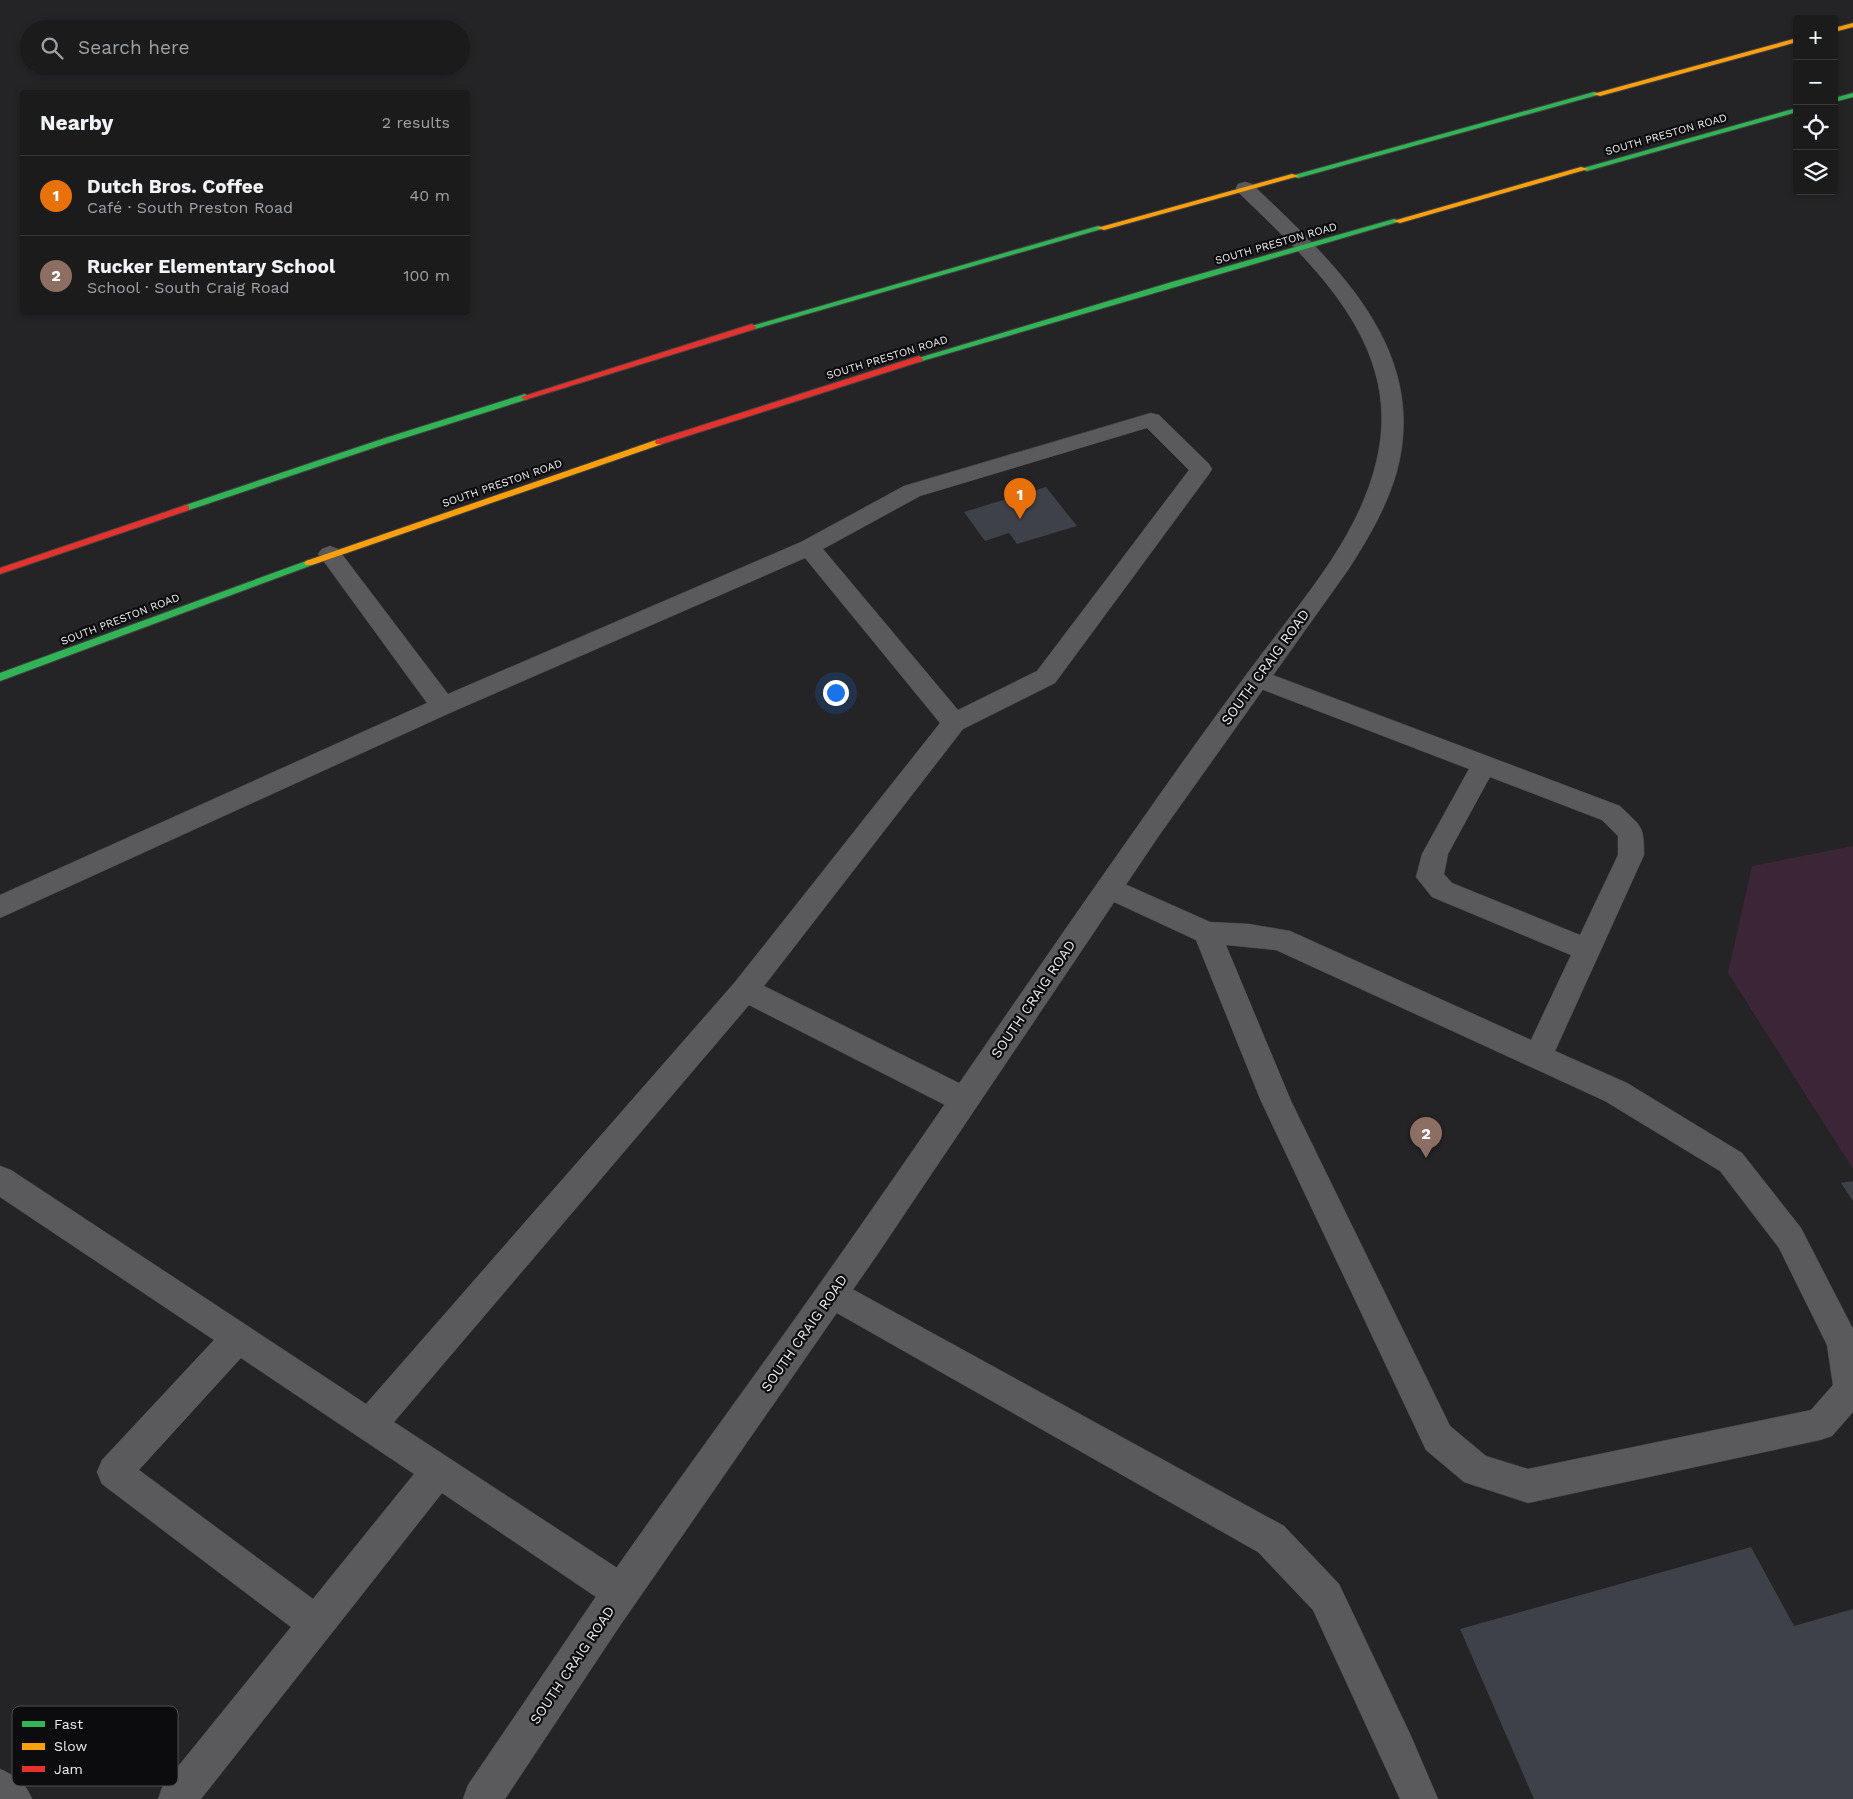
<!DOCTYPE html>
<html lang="en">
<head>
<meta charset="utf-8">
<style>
  body { margin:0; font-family:"Work Sans",sans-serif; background:#282829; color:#f1f3f6 }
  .controls { position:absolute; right:15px; top:15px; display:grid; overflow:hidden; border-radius:5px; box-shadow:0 2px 8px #0003 }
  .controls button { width:45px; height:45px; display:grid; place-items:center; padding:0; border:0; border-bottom:1px solid #39393b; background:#1b1b1c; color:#f1f3f6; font:25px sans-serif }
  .you { position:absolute; left:835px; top:692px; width:18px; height:18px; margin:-12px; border:4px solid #fff; border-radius:50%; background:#1a73e8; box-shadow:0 0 0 8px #1a73e833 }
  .badge { display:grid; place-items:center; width:32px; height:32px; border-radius:50%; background:#a6a6a9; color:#fff; font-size:16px; font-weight:700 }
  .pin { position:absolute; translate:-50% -41px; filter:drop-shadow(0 1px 2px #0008) }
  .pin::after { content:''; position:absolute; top:26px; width:18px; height:15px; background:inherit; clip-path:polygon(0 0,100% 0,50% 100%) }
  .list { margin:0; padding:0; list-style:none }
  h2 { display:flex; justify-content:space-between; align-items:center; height:65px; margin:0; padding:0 20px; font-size:21px }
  h2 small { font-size:16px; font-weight:400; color:#a0a1a3 }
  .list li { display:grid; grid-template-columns:32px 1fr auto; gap:15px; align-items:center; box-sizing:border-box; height:80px; padding:0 20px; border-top:1px solid #39393b }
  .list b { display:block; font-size:19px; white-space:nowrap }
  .list p { margin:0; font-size:16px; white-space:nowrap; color:#a0a1a3 }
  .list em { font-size:16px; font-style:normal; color:#a0a1a3 }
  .icon { flex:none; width:28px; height:28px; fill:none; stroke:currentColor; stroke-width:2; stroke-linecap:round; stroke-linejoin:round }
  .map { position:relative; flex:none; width:1853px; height:1799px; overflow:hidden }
  .search { position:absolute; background:#1b1b1c; box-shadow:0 2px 8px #0003; left:20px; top:20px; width:450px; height:55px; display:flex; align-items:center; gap:12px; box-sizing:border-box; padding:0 18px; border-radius:28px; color:#a0a1a3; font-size:19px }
  .panel { position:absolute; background:#1b1b1c; box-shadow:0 2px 8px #0003; left:20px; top:90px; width:450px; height:225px; border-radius:5px }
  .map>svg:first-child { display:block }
  .green { fill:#3b2536 }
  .building { fill:#3f4148 }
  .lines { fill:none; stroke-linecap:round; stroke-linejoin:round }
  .lane-casing { stroke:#424244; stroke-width:1 }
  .street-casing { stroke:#424244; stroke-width:1 }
  .fast-casing { stroke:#424244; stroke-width:2 }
  .slow-casing { stroke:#424244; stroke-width:2 }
  .jam-casing { stroke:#424244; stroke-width:2 }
  .lane { fill:#5a5a5c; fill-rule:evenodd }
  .street { fill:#5a5a5c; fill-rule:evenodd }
  .fast { fill:#30b455; fill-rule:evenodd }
  .slow { fill:#ff9f0a; fill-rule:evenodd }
  .jam { fill:#e5322d; fill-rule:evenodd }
  .labels { text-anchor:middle; stroke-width:4.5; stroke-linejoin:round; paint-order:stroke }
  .far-street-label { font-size:11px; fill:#ececef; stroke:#0c0c0e }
  .street-label { font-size:14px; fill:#ececef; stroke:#0c0c0e }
  .key { fill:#0c0c0e; stroke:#4f4f52; stroke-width:1 }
  .key-label { font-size:14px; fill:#ececef }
</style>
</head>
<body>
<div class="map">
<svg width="1853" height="1799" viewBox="0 0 1853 1799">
  <rect width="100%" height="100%" fill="#242426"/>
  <path class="green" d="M1853,846V1169L1728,973L1752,866Z"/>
  <path class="building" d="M1046,487L1077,526L1017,544L1009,533L985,541L964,512Z
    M1853,1181V1201L1841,1183Z
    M1751,1547L1794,1626L1853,1609V1799H1534L1460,1629Z"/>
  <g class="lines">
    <g class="lane-casing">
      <path id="lane" d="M1151,413L1159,415L1209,464L1212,469L1209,474L1055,683L963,729L764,986L975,1091L979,1100L975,1109L964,1113L953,1109L749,1005L394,1422L634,1579L639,1592L634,1605L621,1610L608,1605L442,1493L201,1799H158L163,1785L291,1627L102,1484L97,1472L102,1460L214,1340L0,1197V1166L11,1170L366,1404L735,982L940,723L805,558L452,712L0,918V895L427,703L322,559L318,554L322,549L330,546L338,549L448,694L801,542L904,486ZM1147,428L1189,470L1037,671L958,710L823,549L920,496ZM241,1358L414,1474L313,1599L139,1470Z
        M1257,669L1620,806C1641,827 1644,824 1644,855L1555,1051L1627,1083L1742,1153L1801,1228L1853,1329V1412L1832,1436L1820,1440L1528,1503L1464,1482L1426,1450L1261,1101L1196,940L1099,895L1095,888L1099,881L1109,877L1210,922L1249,924L1290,931L1531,1040L1571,955L1432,897L1416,877L1422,854L1469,769L1248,684L1245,678L1248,672ZM1490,777L1602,820L1618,836V855L1580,935L1452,883L1444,874L1448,854ZM1226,945L1276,950L1605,1101L1720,1171L1779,1248L1827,1345L1833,1385L1811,1410L1528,1469L1486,1456L1450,1426L1291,1101Z
        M832,1279L843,1284L1284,1526L1339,1584L1411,1736L1438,1799H1400L1313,1610L1258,1552L821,1304L816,1294L821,1284Z
        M0,1769C16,1776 25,1782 32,1799H0Z"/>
    </g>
    <g class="street-casing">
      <path id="street" d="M1245,182L1252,184C1332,261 1430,347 1397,471C1387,507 1368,539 1348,570L1158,837L879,1252L619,1627L505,1799H463L468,1785C510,1724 551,1662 593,1601C678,1479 767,1360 852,1238C948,1101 1042,961 1139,824C1176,771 1213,719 1252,667C1302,599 1368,529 1380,442C1395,336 1307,259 1238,192L1236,188L1238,184Z"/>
    </g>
    <g class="fast-casing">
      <path id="fast" d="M1594,92L1601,94L1298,178L1291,176Z
        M1853,93V97L1834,102V98Z
        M1797,108V112L1587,171L1580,169Z
        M1394,219L1401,221L922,361L919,362L915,359L1172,282Z
        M1098,226L1105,228L755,329H749L748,327Z
        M525,394L529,397L528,399L388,443L189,510H183L181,508L183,506L382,439Z
        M309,560L312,561V565L0,681V673Z"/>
    </g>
    <g class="slow-casing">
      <path id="slow" d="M1853,23V27L1834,32V28Z
        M1797,38V42L1600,96L1593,94Z
        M1581,167L1588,169L1400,223L1393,221Z
        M1292,174L1299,176L1104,230L1097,228Z
        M659,439L662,440V444L312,565H306L304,563L306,561Z"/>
    </g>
    <g class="jam-casing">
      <path id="jam" d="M752,324L756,327L755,329L528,399L525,400L521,397Z
        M919,356L923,359L922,361L662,444H656L655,442L656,440Z
        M186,505L189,506V510L0,574V568Z"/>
    </g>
    <use href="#lane" class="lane"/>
    <use href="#street" class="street"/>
    <use href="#fast" class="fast"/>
    <use href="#slow" class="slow"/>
    <use href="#jam" class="jam"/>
  </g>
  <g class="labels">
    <g class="far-street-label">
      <text transform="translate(1666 134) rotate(-16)" y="4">SOUTH PRESTON ROAD</text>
      <text transform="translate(1276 243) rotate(-16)" y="4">SOUTH PRESTON ROAD</text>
      <text transform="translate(887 357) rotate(-17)" y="4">SOUTH PRESTON ROAD</text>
      <text transform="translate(502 483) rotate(-19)" y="4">SOUTH PRESTON ROAD</text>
      <text transform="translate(120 619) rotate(-21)" y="4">SOUTH PRESTON ROAD</text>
    </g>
    <g class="street-label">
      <text transform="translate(1265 667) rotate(-54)" y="5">SOUTH CRAIG ROAD</text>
      <text transform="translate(1033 999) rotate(-56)" y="5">SOUTH CRAIG ROAD</text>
      <text transform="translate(804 1333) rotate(-55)" y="5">SOUTH CRAIG ROAD</text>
      <text transform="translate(572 1665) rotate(-56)" y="5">SOUTH CRAIG ROAD</text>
    </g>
  </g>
  <rect x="12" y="1706" width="166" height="80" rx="8" class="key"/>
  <rect x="22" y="1721" width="23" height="6" fill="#30b455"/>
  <rect x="22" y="1743" width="23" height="7" fill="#ff9f0a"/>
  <rect x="22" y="1766" width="23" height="6" fill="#e5322d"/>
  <g class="key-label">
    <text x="54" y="1729">Fast</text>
    <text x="54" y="1751">Slow</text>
    <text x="54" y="1774">Jam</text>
  </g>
</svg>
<div class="controls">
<button>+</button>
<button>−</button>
<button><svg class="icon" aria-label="locate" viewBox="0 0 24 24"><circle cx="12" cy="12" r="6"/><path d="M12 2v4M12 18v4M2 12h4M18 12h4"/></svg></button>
<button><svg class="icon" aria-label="layers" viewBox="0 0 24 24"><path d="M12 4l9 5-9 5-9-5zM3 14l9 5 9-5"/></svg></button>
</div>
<div class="you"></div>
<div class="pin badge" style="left:1020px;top:519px;background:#e8710a">1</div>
<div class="pin badge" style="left:1426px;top:1158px;background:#8d6e63">2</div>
<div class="search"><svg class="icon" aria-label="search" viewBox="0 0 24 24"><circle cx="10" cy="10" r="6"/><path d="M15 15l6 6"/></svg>Search here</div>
<section class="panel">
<h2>Nearby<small>2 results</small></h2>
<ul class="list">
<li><span class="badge" style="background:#e8710a">1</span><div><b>Dutch Bros. Coffee</b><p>Café · South Preston Road</p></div><em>40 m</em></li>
<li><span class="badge" style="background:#8d6e63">2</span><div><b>Rucker Elementary School</b><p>School · South Craig Road</p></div><em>100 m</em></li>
</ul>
</section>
</div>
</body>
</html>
